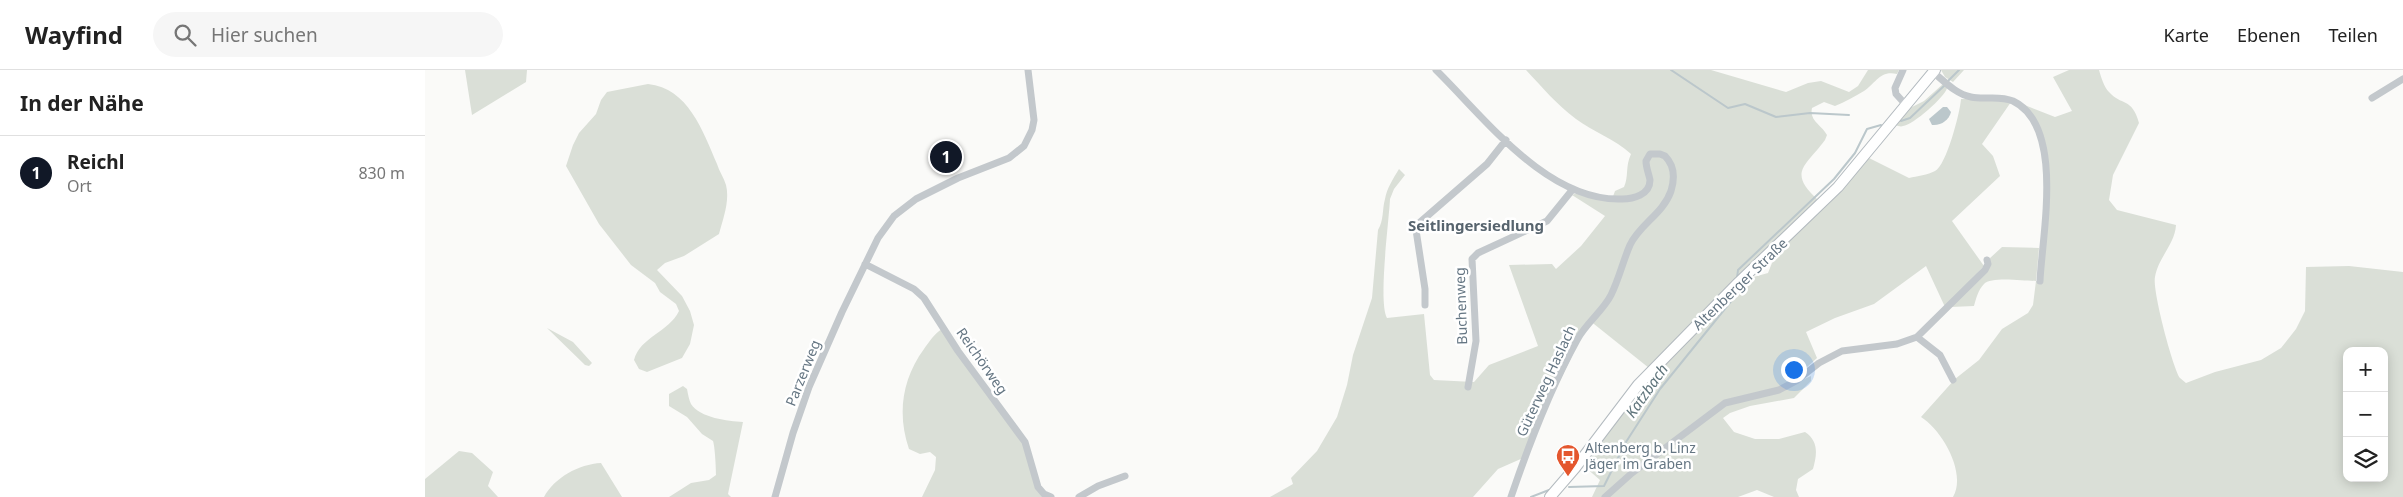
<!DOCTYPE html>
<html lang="de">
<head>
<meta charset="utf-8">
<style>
  body { margin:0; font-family:"Noto Sans",sans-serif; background:#f6f6f6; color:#222 }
  .controls { position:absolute; right:15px; bottom:15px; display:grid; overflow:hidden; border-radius:10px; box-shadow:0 2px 12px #0003 }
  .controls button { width:45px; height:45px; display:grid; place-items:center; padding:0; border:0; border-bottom:1px solid #e0e0e0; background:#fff; color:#222; font:25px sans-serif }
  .you { position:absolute; left:1368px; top:299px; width:18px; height:18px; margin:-12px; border:4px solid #fff; border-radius:50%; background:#1a73e8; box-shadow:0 0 0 8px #1a73e833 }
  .badge { display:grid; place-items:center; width:32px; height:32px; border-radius:50%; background:#111827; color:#fff; font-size:16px; font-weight:700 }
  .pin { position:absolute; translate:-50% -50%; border:2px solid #fff; box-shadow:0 1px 5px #0006 }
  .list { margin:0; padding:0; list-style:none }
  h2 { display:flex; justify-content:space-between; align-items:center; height:65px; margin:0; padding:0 20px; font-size:21px }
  h2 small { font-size:16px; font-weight:400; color:#767676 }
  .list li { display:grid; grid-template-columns:32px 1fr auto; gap:15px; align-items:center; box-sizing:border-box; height:75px; padding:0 20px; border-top:1px solid #e0e0e0 }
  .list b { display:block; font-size:19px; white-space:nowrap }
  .list p { margin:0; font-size:16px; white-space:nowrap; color:#767676 }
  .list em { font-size:16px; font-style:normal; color:#767676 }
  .icon { flex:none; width:28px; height:28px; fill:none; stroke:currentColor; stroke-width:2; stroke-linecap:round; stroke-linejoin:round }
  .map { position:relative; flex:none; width:1978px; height:427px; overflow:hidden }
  header { display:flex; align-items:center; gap:30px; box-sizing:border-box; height:70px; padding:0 25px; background:#fff; border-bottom:1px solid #e0e0e0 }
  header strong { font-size:24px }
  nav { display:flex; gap:28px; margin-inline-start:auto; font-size:18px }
  .search { width:350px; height:45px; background:#f6f6f6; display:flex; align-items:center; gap:12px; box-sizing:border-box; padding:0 18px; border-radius:28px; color:#767676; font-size:19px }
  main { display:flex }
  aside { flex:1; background:#fff }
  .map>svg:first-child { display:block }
  .green { fill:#dadfd7; fill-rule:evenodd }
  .water { fill:#bbc7cb }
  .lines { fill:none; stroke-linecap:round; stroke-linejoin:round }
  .stream { stroke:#bbc7cb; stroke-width:2 }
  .secondary-casing { stroke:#b3babf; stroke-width:12 }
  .street { stroke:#c3c8cc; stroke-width:7 }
  .secondary { stroke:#fff; stroke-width:10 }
  .labels { text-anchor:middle; stroke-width:5; stroke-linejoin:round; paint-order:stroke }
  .street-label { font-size:14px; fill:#657683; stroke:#fff }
  .poi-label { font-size:14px; fill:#657683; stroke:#fff; text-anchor:start }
  .neighbourhood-label { font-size:15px; font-weight:bold; fill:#57646e; stroke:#fff }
  .water-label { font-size:15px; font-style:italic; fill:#60757c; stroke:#fff }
</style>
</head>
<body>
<header>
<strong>Wayfind</strong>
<div class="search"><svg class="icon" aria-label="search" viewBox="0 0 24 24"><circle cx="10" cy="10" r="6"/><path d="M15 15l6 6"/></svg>Hier suchen</div>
<nav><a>Karte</a><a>Ebenen</a><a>Teilen</a></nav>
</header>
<main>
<aside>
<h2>In der Nähe<small></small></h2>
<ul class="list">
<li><span class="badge">1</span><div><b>Reichl</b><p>Ort</p></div><em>830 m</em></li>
</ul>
</aside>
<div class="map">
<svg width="1978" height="427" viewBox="0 0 1978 427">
  <rect width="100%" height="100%" fill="#fafaf8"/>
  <path class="green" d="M40,0H102L101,12L47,45Z
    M1101,0H1286L1361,22L1383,13L1396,11L1424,22L1433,16L1443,0H1474L1472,4C1455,0 1451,13 1439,21C1430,26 1420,32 1410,36L1399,32L1387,38C1384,51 1397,55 1402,65L1400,70C1380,97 1362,102 1394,131L1224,298L1164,250L1098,388L1073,399L1048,427H845L868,414L866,408L892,381L912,347L922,315L928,285L947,228L953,160C959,150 957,140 960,129C962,118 968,109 974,99L980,105L969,119L965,129C964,152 953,232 962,248L999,244L1005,305L1009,310L1049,312L1064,295L1113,276L1084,195L1127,194L1131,199L1156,176L1180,146L1147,125L1152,123L1186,132L1190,121L1199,117C1204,106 1200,97 1206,84C1190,69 1168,62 1151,49C1132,35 1117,17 1101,0Z
    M1516,0H1539L1528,12L1520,7Z
    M1644,0H1674C1676,7 1679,17 1684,22C1696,36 1707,27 1714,53L1688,105L1684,130L1692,140L1751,155C1750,174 1733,188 1730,207C1727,220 1748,298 1755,308C1757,310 1759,311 1761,313L1790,302L1836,290L1856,278L1871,259L1880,241L1881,197L1924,196L1978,202V427H1528C1542,403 1517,360 1496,347L1530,309L1554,290L1577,259L1603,243L1608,235L1611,211C1600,211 1566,206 1559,214C1553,220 1551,229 1549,236L1526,237L1561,202L1564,189L1577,177L1614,178L1611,211H1618L1621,79L1597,34L1630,47L1647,41L1628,7ZM1922,281H1959V408H1922Z
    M223,14C263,18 278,61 292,94C294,101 299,108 301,115C305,131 298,149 294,164L259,186L240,193L232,200L257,226L265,241L269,255L265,274L257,288L222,302L214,299L209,290C215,267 244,262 254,241L251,234L235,222L230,213L206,195L174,154L141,96L148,75L154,63L171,44L176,30L182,22Z
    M1518,14L1522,18C1520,27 1488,55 1478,56C1476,57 1473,56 1470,55L1485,38L1499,31Z
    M1536,29H1574L1586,32L1557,74L1568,86L1575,106L1527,151L1559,196L1520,237L1501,196L1449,234L1410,248L1381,262L1392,288L1371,307L1363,311L1368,314L1386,306V311L1369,328L1325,336L1305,343L1298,348L1309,362L1330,369H1354L1380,362C1394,371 1392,385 1388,399L1373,409L1371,420L1374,427H1349L1332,420L1313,427H1167L1175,410L1160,397L1169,378L1209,325L1325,208L1343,203L1351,183L1417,118L1442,87L1484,108C1492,106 1503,105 1510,101C1521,96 1535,43 1536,29Z
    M122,258L148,272L167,293L164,296L160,295Z
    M517,259L598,374L620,427H497L510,400L511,387L505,382L495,384L484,379C472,344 477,309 499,279C504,272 509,264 517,259Z
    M258,316L262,319C263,324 264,330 266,334C275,348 303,351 318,352L303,424L306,427H244L266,413L284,410L291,405C291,398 290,377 288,371L277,364L262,347L244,336V324Z
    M34,381L47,383L68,402L63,416L73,427H0V409Z
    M176,393L197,427H119C129,408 154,394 176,393Z"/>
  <path class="water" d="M1518,37H1522L1526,42C1524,50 1516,56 1507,55L1504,49Z"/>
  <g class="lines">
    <path class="stream" d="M1246,0L1303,38L1320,34L1351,47L1385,43L1424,45
      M1523,11L1534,0
      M1476,51L1485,48L1520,15
      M1312,208L1313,200L1409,109L1430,83L1442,59L1456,55
      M1144,417L1179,416L1201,372L1235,319L1316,219
      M1106,427L1124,420"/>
    <g class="secondary-casing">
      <path id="secondary" d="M1125,427L1150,398L1213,315L1314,212L1413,117L1510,0"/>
    </g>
    <path class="street" d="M1011,0C1059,47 1122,132 1197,129C1208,129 1225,125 1225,110C1224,104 1221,98 1221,91L1225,84H1235L1240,86C1250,96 1250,108 1246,121C1238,144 1215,154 1205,175C1198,191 1194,209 1186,225C1178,241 1161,253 1152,270C1125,319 1104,374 1086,427
      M1478,0L1470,18L1471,24L1481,35
      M1508,2C1520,12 1531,24 1546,27C1560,30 1574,25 1588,31C1640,56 1617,165 1615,211
      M1947,28L1978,9
      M440,194L489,219L499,228L533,281L600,372L613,417L619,424L626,427
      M1000,235V219L991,160L993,154L1062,94L1081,70
      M1492,267L1560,200L1563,194L1562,190
      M1043,317L1051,271L1047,189L1053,183L1122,151L1148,119
      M350,427L368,363L384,317L417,242L453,168L469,146L491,129L533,108L584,88L599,76L607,60L609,50L603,0
      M654,427L673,416L700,406
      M1180,427L1207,403L1300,333L1354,320L1371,311L1394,293L1417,281L1472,274L1492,267L1515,285L1528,310"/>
    <use href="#secondary" class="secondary"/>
  </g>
  <defs>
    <g id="bus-pin" transform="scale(1.25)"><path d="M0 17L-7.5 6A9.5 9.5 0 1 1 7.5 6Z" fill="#e4572e" stroke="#fff"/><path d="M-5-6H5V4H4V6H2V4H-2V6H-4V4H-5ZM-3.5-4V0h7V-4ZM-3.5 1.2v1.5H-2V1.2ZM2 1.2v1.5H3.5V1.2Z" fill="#fff"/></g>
  </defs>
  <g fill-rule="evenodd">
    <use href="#bus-pin" x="1143" y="386"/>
  </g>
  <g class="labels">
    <g class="street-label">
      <text transform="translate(1315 214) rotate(-44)" y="5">Altenberger Straße</text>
      <text transform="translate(1036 236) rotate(-92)" y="5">Buchenweg</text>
      <text transform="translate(557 291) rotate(55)" y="5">Reichörweg</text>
      <text transform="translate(378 303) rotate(-68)" y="5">Parzerweg</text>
      <text transform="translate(1121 311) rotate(-65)" y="5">Güterweg Haslach</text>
    </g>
    <g class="poi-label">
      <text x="1160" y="383">Altenberg b. Linz<tspan x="1160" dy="16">Jäger im Graben</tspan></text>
    </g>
    <g class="neighbourhood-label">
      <text x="1051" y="161">Seitlingersiedlung</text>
    </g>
    <g class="water-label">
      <text transform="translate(1222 321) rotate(-55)" y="5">Katzbach</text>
    </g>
  </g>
</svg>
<div class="controls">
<button>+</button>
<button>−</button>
<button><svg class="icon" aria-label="layers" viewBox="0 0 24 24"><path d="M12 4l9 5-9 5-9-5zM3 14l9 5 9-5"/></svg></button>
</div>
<div class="you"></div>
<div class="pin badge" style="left:521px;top:87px">1</div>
</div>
</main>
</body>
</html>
